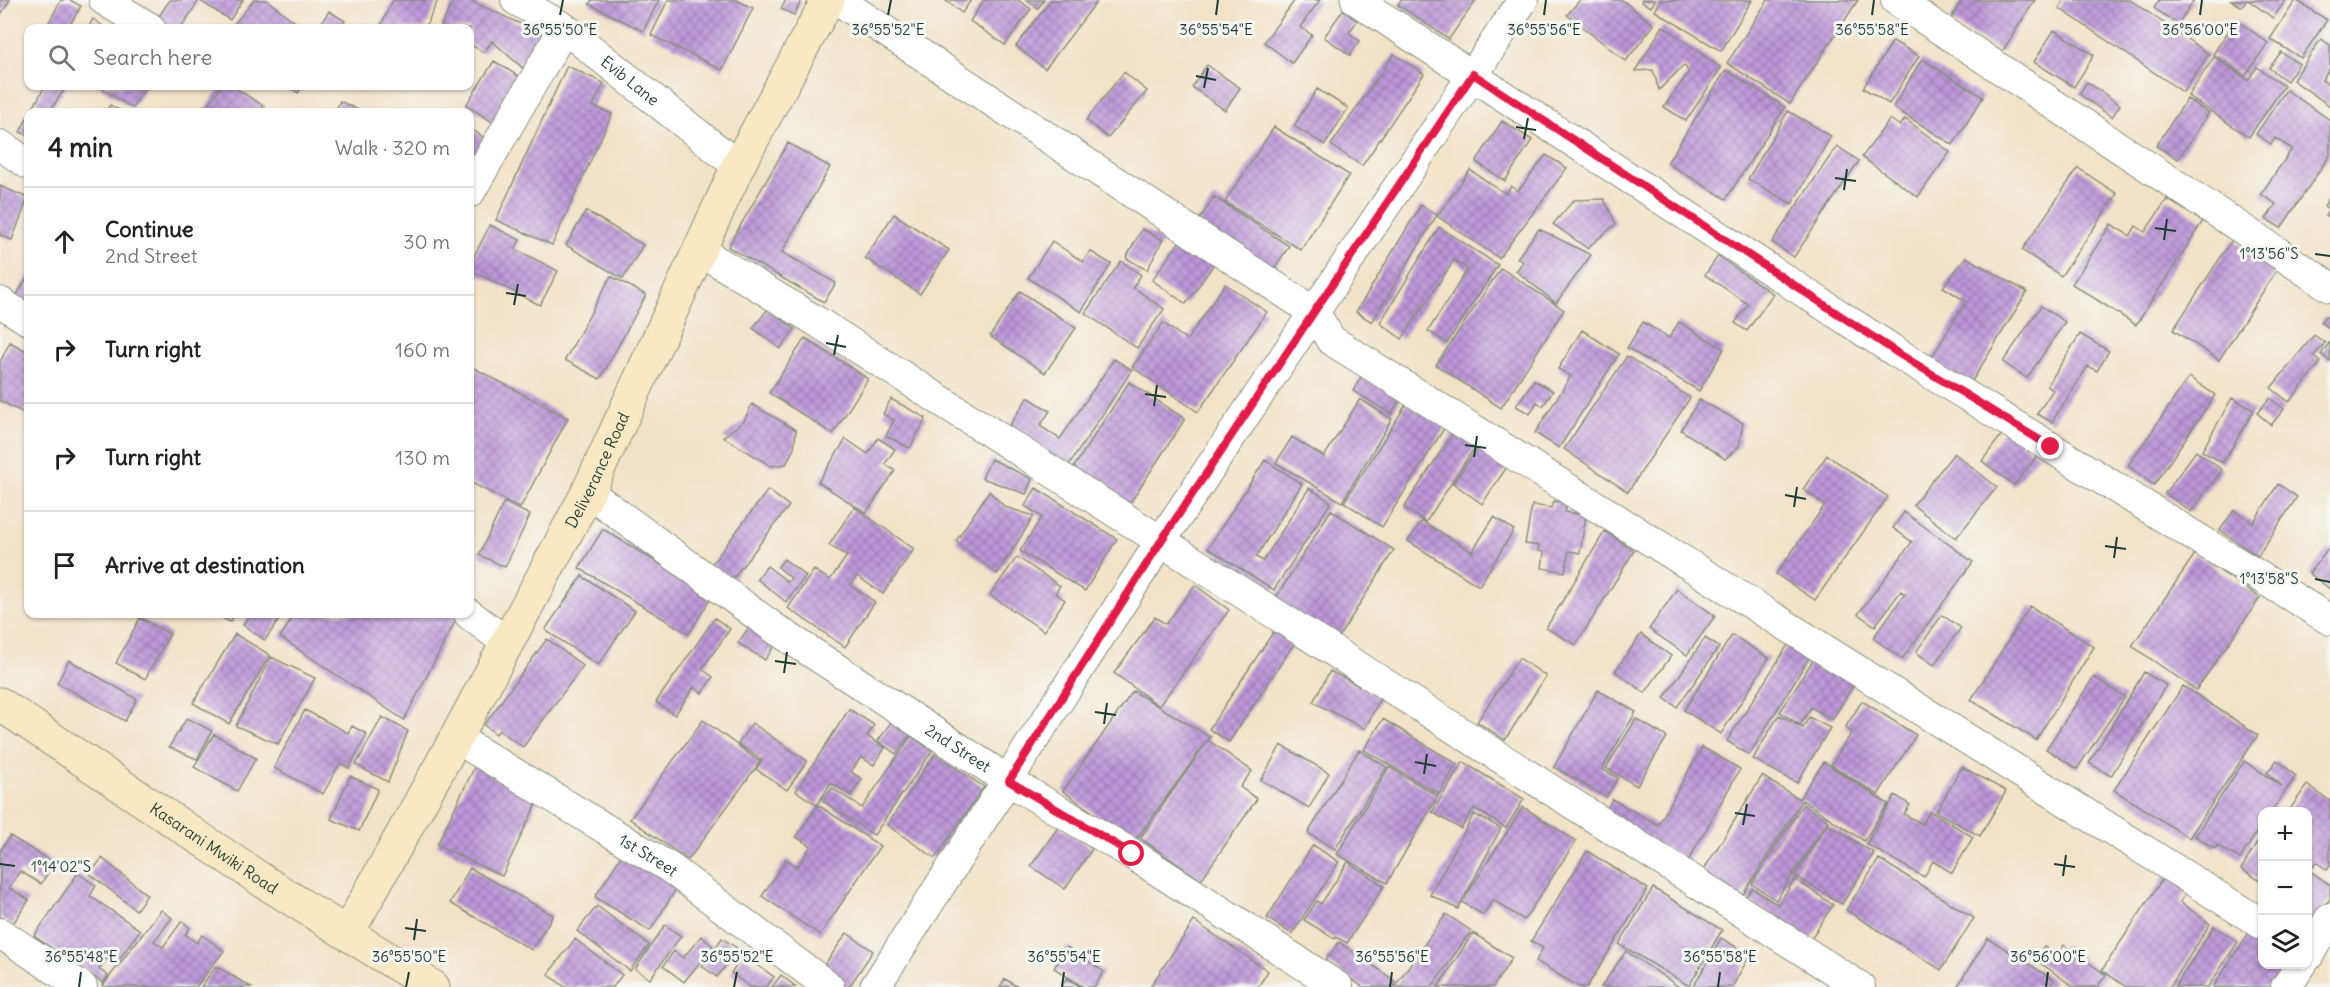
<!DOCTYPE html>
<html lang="en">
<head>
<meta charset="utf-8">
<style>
  body { margin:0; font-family:Delius,sans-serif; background:#f6f6f6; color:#222 }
  .controls { position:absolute; right:18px; bottom:18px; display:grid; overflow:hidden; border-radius:12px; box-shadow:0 2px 4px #0004 }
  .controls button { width:54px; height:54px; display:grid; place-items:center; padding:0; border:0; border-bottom:2px solid #e0e0e0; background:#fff; color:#222; font:30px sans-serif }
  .stop { position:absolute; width:18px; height:18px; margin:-14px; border:4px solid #e11d48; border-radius:50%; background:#fff }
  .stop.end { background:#e11d48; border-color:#fff; box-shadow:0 2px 6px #0008 }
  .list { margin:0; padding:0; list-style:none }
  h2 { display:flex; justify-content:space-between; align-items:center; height:78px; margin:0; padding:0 24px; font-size:26px }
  h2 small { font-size:20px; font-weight:400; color:#767676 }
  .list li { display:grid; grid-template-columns:39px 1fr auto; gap:18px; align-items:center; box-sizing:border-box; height:108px; padding:0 24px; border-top:2px solid #e0e0e0 }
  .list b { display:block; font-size:22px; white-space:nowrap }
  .list p { margin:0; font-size:20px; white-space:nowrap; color:#767676 }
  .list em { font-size:20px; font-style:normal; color:#767676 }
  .icon { flex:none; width:33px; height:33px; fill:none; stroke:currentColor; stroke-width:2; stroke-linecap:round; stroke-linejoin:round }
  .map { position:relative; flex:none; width:2330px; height:987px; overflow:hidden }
  .search { position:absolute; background:#fff; box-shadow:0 2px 4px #0004; left:24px; top:24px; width:450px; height:66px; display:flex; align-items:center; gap:15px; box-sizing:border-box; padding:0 21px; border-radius:12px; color:#767676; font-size:22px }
  .panel { position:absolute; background:#fff; box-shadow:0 2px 4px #0004; left:24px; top:108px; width:450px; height:510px; border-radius:12px }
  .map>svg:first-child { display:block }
  .building { fill:url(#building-cross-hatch) }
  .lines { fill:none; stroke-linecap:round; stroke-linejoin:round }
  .street-casing { stroke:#88907e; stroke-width:32 }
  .secondary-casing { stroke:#88907e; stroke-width:35 }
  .street { stroke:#fff; stroke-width:30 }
  .secondary { stroke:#f8e8c3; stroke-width:33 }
  .route { stroke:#e11d48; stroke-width:8 }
  .ticks { fill:none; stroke:#1f3d34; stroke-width:2 }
  .labels { text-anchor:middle; stroke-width:6; stroke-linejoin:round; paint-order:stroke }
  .street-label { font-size:16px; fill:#1f3d34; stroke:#f6f6f2 }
  .ticks-label { font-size:15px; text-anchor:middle; fill:#1f3d34; stroke:#f6f6f2; stroke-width:6; stroke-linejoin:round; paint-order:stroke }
</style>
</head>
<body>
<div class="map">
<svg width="2330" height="987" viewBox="0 0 2330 987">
  <defs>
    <pattern id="building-cross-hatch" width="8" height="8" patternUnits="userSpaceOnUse" patternTransform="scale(1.5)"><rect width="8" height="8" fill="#be97d9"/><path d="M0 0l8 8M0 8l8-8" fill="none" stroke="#9a7cb1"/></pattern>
  </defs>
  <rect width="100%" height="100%" fill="#f6f6f2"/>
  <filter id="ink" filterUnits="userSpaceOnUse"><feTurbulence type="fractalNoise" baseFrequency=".0167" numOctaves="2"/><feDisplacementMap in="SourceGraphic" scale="12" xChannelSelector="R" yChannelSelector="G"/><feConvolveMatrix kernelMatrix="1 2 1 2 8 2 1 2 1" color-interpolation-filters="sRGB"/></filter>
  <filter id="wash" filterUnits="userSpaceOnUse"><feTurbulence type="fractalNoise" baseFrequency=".008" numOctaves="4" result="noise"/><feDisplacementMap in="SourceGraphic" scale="24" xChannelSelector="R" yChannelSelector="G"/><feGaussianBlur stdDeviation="1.35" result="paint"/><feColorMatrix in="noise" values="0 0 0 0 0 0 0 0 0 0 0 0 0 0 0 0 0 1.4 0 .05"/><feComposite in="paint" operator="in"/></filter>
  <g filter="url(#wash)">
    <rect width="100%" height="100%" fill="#f2e2c7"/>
    <g id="blocks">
      <path class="building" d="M0,0H10L0,16Z
        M61,0H70L81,6L68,28H46Z
        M170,0H243L230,20L199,0L181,28H170L157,19Z
        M254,0H267L300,26L299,28H231Z
        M393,0H438L425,28H388L381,25Z
        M454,0H469L553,39L533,77L492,41L484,53L470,44V28H445L441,26Z
        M592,0H659L643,31L589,4Z
        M668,0H736L753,8L722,70L651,35Z
        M786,0H802L794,15L781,9Z
        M945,0H971L962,13Z
        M984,0H1018L1031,9L1005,45L970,21Z
        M1026,0H1044L1038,8Z
        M1051,0H1098L1045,69L1016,46Z
        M1295,0H1320L1300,27L1312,35L1292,63L1264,42Z
        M1401,0H1476L1449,39L1398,5Z
        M1580,0H1622L1654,25L1626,61L1567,15Z
        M1642,0H1655L1651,7L1641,2Z
        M1661,0L1719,1L1752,0L1721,51L1655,11Z
        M1768,0H1858L1790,104L1727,63Z
        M1962,0H2035L2002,52L1950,20Z
        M2064,0H2130L2209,54L2183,92L2059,8Z
        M2159,0H2194L2178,24L2154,8Z
        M2231,0H2247L2242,7Z
        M2248,0H2286L2273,18Z
        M2296,0L2327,20L2301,58L2270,39Z
        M1343,10L1357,21L1349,33L1360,41L1350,55L1324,37Z
        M329,11L345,21L340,28H318Z
        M93,19L106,28H88Z
        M2236,20L2268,43L2245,76L2213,54Z
        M1663,26L1721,68L1686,121L1664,107L1689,72L1684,65L1659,90L1653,70L1635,71Z
        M2054,30L2094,55L2074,87L2034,62Z
        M2321,39L2330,45V68L2322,80L2330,85V106L2293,80Z
        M1893,41L1919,56L1889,104L1863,88Z
        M2281,52L2299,64L2287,81L2269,68Z
        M1394,54L1424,74L1362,166L1331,145Z
        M2214,57L2248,80L2257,67L2284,86L2249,137L2188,96Z
        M1922,59L1983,97L1953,145L1893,107Z
        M494,61L528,82L500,127L466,105Z
        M1207,65L1240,88L1225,110L1192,87Z
        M567,66L604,83L593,106L612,114L552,245L496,220Z
        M1726,70L1785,107L1726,199L1667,163Z
        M1124,72L1147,91L1108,138L1086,120Z
        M2087,82L2120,105L2112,117L2079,94Z
        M45,86L66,87L49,112H31Z
        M98,86H147L132,108Z
        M221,86H232L264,106L260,112H203Z
        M286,86H303L298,93Z
        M1317,89L1348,108L1325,145L1294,126Z
        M2286,90L2330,120V155L2281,228L2266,219L2276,204L2261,194L2292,149L2275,138L2271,144L2256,134Z
        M2187,99L2209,113L2178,159L2156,146Z
        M340,101L362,112H335Z
        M110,105L122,112H105Z
        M1788,111L1831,136L1792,204L1748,179Z
        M28,116V135L20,132Z
        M1890,119L1900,126L1905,119L1950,152L1918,197L1862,157Z
        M1502,121L1532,140L1505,181L1476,162Z
        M1274,127L1349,175L1301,250L1225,202Z
        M470,128L493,144L470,170Z
        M788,143L830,167L782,252L836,283L824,302L728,247Z
        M1837,146L1859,161L1794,257L1772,242Z
        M1546,155L1567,168L1499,258L1437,216L1470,170L1506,194L1511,186L1518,191Z
        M2078,168L2117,194L2061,276L2022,250Z
        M0,186L28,198L12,240L0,235Z
        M1214,197L1289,246L1273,271L1197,223Z
        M2330,197V218L2325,215L2329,209L2324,206Z
        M1604,199L1616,224L1587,248L1553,224L1574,200Z
        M2167,199L2203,221L2136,325L2072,284L2111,224L2130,236L2136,226L2145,232Z
        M1421,205L1437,215L1372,322L1356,312Z
        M586,211L643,245L623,279L566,245Z
        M894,214L949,250L920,294L865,258Z
        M490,225L520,240L515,249L558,271L540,305L470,270V264Z
        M1439,227L1498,265L1447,343L1428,331L1468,269L1454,260L1402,339L1380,323Z
        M1142,229L1163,240L1147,270L1126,258Z
        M1539,229L1591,255L1556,303L1516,271L1523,262L1517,258Z
        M2232,240L2277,270L2219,360L2173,330Z
        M1052,241L1083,262L1090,251L1111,264L1081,312L1028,278Z
        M1180,241L1214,264L1186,304L1152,280Z
        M1718,256L1773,294L1747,331L1735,323L1748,304L1705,275Z
        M1966,257L2027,292L1969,386L1929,362L1966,301L1943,287Z
        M1121,261L1141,275L1133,287L1164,309L1137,348L1085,313Z
        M1501,268L1564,310L1501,408L1436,365Z
        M28,276V304L16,296Z
        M611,276L646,295L600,379L565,360Z
        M1225,284L1267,312L1198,412L1132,367L1163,323L1187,340Z
        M1020,291L1076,328L1045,373L990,336Z
        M2041,306L2065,322L2027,378L2003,362Z
        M768,309L795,329L780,349L753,328Z
        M2325,316L2330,320V329L2321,322Z
        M1643,322L1669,338L1679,322L1724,349L1699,391L1627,348Z
        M1582,330L1619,354L1559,448L1535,433L1571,376L1558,369Z
        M2080,334L2109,351L2097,371L2088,366L2052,422L2037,414L2053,390L2047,386Z
        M2314,335L2325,343L2314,356L2321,362L2289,402L2271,388Z
        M805,338L868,379L833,434L769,393Z
        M10,342L28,352V403L24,413L0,401V362Z
        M2330,342V361L2321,354Z
        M1627,356L1690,398L1628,492L1564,449Z
        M1114,359L1132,370L1067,468L1007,429L1028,397L1050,411L1040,426L1060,439Z
        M470,366L568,418L520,508L470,482Z
        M1364,372L1403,395L1391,414L1353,391Z
        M2189,377L2215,395L2154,485L2128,466Z
        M1534,380L1553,391L1543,406L1537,402L1530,414L1516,406Z
        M1129,382L1185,419L1126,509L1070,473Z
        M2232,398L2254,410L2223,463L2202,451Z
        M2270,398L2284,409L2271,425L2257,413Z
        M891,399L926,418L910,448L886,436L894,420L883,414Z
        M1360,399L1392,419L1342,502L1276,463L1292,437L1324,457Z
        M1699,400L1743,423L1739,446L1725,459L1681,430Z
        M1407,403L1445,427L1382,527L1344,502Z
        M752,404L796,430L794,448L786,464L771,466L723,437L744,421Z
        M1460,422L1482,436L1426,522L1404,508Z
        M2005,430L2038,455L2014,485L1982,461Z
        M878,438L895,449L885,464L895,471L866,513L818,482L846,439L868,454Z
        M1479,447L1507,467L1482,504L1453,483Z
        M2196,451L2222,470L2191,512L2165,493Z
        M1954,453L1997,487L1956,538L1913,505Z
        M1827,455L1888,497L1815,600L1776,574L1825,505L1803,489Z
        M991,459L1032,479L1026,494L982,478Z
        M1265,460L1302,484L1256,557L1263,561L1309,488L1331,502L1274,590L1208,548Z
        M2278,484L2297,497L2258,556L2220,530L2234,510L2253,523Z
        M1036,488L1117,539L1085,591L1020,551L1042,517L1025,506Z
        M768,490L789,506L731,581L711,565Z
        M989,491L1005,507L1034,516L997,574L956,541Z
        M1554,501L1567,503L1565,512L1586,515L1580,553L1569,551L1565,572L1542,568L1544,552L1538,551L1539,546L1525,544L1532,505L1552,508Z
        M504,502L530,515L505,567L479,555Z
        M854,507L914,549L883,594L857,576L850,585L875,602L845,647L788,608L814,570L830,580L847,556L829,545Z
        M1331,510L1394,550L1335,643L1272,604Z
        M1904,512L1973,562L1902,659L1873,638L1905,594L1901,591L1875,626L1858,614L1912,542L1893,528Z
        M1494,517L1514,530L1479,586L1408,541L1422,521L1472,552Z
        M603,529L712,596L689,634L579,568Z
        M1605,531L1634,551L1576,645L1546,628Z
        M2330,546V589L2309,573Z
        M2195,554L2260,598L2196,690L2132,646Z
        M1017,557L1060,586L1055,593L1065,600L1044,631L990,595Z
        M784,559L806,576L786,602L757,579L767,566L788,582L791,578L778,567Z
        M582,576L635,611L598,665L545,630Z
        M1195,585L1229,610L1159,706L1114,673L1155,617L1166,624Z
        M1677,589L1715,616L1687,655L1649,629Z
        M2030,606L2094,647L2036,740L1971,700Z
        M215,614H236L230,622Z
        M250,614H283L265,640L243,625Z
        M295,614H447L456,620L404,720L280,637Z
        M1942,615L1961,628L1934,665L1916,652Z
        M140,618L170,634L145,679L116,663Z
        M715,618L730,629L702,669L713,677L702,693L694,687L675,715L656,702Z
        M751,624L777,642L765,660L738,643Z
        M1274,631L1294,644L1229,742L1209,729Z
        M235,634L270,655L229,724L193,703Z
        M1641,634L1671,656L1645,693L1615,671Z
        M1732,635L1769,658L1721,734L1684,710Z
        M1705,638L1719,647L1677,707L1664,698Z
        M547,639L583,666L523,747L499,730L496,734L484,725Z
        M1791,640L1812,653L1749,755L1727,741Z
        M271,657L315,678L278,744L236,726Z
        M1815,657L1856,681L1832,720L1811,707L1800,725L1780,712Z
        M1519,658L1546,676L1505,740L1477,722Z
        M69,660L137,699L125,721L57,683Z
        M1330,671L1381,697L1365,729L1313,702Z
        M2144,672L2166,685L2111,776L2089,763Z
        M2094,677L2125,697L2077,769L2046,749Z
        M2183,686L2258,735L2189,838L2114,790Z
        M1598,690L1636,712L1602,769L1618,778L1606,797L1554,767Z
        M1133,691L1210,737L1134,842L1063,791Z
        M1862,701L1916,735L1878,795L1831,765L1852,732L1845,728Z
        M849,709L874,725L867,736L885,748L874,765L861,757L851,772L862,779L851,795L831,783L817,805L796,791Z
        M305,710L348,733L352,726L367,734L349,768L340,763L323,794L274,768Z
        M1779,715L1803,728L1809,717L1830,728L1797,783L1753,759Z
        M382,717L408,731L388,782L356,765Z
        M187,718L212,731L197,759L169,747Z
        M1383,719L1457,764L1439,794L1364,750Z
        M1636,719L1667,737L1637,786L1606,768Z
        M703,720L760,762L688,860L630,819Z
        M891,722L910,735L896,754L878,741Z
        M752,723L807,761L787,790L756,769L762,760L738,744Z
        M214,734L256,758L237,791L194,767Z
        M911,736L932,751L874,835L823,801L832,788L862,808Z
        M1208,740L1252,771L1240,787L1257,799L1201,880L1140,838Z
        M1281,745L1329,773L1309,808L1261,780Z
        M1702,747L1740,769L1688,861L1604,814L1612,799L1658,825Z
        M1359,750L1387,767L1335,849L1308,833Z
        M935,754L984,787L935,858L887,825Z
        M2277,760L2296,776L2271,812H2262V824L2240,859L2217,845L2215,849L2195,836L2244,761L2282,786L2267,773Z
        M1463,762L1524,799L1506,828L1474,808L1461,829L1432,812Z
        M1824,762L1888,804L1864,841L1802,800L1738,903L1698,879L1762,776L1799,799Z
        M476,764L541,794L502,876L437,845Z
        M1389,767L1438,796L1387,883L1337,854Z
        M1962,767L2006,791L1980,836L1936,812Z
        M350,776L378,789L359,831L331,819Z
        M2307,785L2330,801V865L2327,870L2316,862L2312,868L2308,865V845L2314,848L2308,844V812H2288Z
        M1895,795L1910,805L1904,814L1922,824L1930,811L1973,837L1952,873L1933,861L1924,877L1866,844Z
        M1803,804L1828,821L1776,900L1752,884Z
        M818,805L880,846L820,935L762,896L786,859L797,867L811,846L796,837Z
        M1523,807L1576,841L1524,920L1493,900L1483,915L1462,902Z
        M1474,814L1501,828L1458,909L1430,895Z
        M1827,824L1874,853L1842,904L1795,876Z
        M1059,826L1092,849L1065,889L1031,866Z
        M2262,835V882L2241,869Z
        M10,836L54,863L41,884L20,871L9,888L29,900L12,925L0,917V851Z
        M1313,845L1339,862L1292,934L1267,918Z
        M627,847L681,881L650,931L595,897Z
        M1587,851L1648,889L1587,987H1579L1536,961L1543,948L1531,941Z
        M102,858L147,895L136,910L90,874Z
        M1879,859L1974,918L1941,970L1846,910Z
        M1348,862L1384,886L1347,943L1336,937L1335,939L1304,920L1317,901L1321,904Z
        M470,868L553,915L532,950L450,903Z
        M2310,871L2330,885V899L2309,927L2308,925V874Z
        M2167,872L2188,889L2180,902L2210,924L2170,987H2126L2102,970Z
        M78,873L96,886L90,896L140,930L116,964L106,958L99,969L108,976L103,983L34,936Z
        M1795,879L1833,905L1810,940L1745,898L1752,888L1778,905Z
        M1653,888L1722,930L1689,986L1619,944Z
        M597,906L649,945L630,971L577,931Z
        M161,910L172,918L154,941L163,947L182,921L190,928L185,934L197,943L202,935L224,951L196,987H106L103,985Z
        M1446,914L1471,931L1432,987H1394Z
        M1194,921L1268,971L1258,987H1150Z
        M665,925L681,936L650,979L635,969Z
        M2214,926L2238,942L2208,987H2175Z
        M2253,927L2262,933V964H2293L2278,987H2213Z
        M847,933L873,951L849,987H844L820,971Z
        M1473,933L1512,958L1493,987H1438Z
        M701,936L713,946L684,982L663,966L674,951L683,958Z
        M722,938L738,949L717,977L702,966Z
        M1721,938L1750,955L1732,987H1693Z
        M1988,938L2054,980L2050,987H1957Z
        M575,939L622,975L613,987H565L548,974Z
        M1339,942L1395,981L1391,987H1363L1325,961Z
        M2064,945L2106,975L2097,987H2074L2035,959L2044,946L2057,955Z
        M1067,947L1104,972L1094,987H1083L1054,968Z
        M1626,951L1679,987H1601Z
        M744,956L774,977L766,987H750L731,973Z
        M216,966L251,987H201Z
        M781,975L796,987H772Z
        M1067,978L1081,987H1061Z
        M1005,979L1018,987H1000Z"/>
    </g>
  </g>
  <g filter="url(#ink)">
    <use href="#blocks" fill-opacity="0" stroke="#88907e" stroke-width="1.5"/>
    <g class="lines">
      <g class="street-casing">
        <g id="street">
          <path d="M104,0L150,28"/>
          <path id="s1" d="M516,0L564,28L738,166"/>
          <path d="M838,0L1314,312L1331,340L2262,924"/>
          <path d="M1356,0L1896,352L2330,620"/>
          <path d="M1896,0L2330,287"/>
          <path d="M0,145L28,164"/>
          <path d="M470,192L564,28"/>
          <path d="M700,251L816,321L1860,987"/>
          <path d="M0,302L28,320"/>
          <path id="s2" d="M588,492L777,630L1009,781L1132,854L1338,987"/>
          <path d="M469,614L506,642"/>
          <path id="s3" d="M456,738L670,868L829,987"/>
          <path d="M0,933L82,987"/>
          <path d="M2308,956L2330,918"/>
          <path d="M875,987L1161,541L1523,0"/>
          <path d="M2286,987L2302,964"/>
        </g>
      </g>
      <g class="secondary-casing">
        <g id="secondary">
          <path id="s4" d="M0,704L263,881L433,987"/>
          <path id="s5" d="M348,932L456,738L588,492L738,166L828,0"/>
        </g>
      </g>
      <use href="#street" class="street"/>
      <use href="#secondary" class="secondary"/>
    </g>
  </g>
  <g class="lines" filter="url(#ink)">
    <path class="route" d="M1132,854L1009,781L1161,541L1473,74L1896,352L2051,447"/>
  </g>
  <path class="ticks" d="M560,15L563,0M888,15L891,0M1216,15L1218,0M1544,15L1546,0M1872,15L1874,0M2200,15L2202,0M1196,76L1216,80M1204,88L1208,68M1516,127L1536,130M1524,139L1528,118M1835,178L1856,181M1844,190L1847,169M2155,228L2176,231M2164,240L2167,219M2315,254L2330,256M506,293L526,296M514,305L518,284M826,343L846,347M834,355L838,335M1145,394L1166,397M1154,406L1157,385M1465,445L1486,448M1474,457L1477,436M1785,495L1806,499M1794,507L1797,487M2105,546L2126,549M2114,558L2117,537M2315,579L2330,582M775,661L796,664M784,673L787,652M1095,712L1116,715M1104,724L1107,703M1415,762L1436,766M1424,774L1427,754M1735,813L1755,816M1743,825L1747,804M0,864L15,866M2054,864L2075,867M2063,876L2066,855M405,928L426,931M414,940L417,919M79,987L81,972M406,987L409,972M734,987L737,972M1062,987L1064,972M1390,987L1392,972M1718,987L1720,972M2046,987L2048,972"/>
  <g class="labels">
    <g class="street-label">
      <text dy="6" stroke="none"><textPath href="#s1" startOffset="140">Evib Lane</textPath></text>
      <text dy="6" stroke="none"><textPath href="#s5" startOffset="525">Deliverance Road</textPath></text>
      <text dy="6" stroke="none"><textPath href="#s2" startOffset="450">2nd Street</textPath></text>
      <text dy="6" stroke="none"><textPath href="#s4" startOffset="258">Kasarani Mwiki Road</textPath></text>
      <text dy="6" stroke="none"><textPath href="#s3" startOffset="225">1st Street</textPath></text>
    </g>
  </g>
  <g class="ticks-label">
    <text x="560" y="35">36°55'50"E</text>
    <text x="888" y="35">36°55'52"E</text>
    <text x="1216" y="35">36°55'54"E</text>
    <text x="1544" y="35">36°55'56"E</text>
    <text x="1872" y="35">36°55'58"E</text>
    <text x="2200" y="35">36°56'00"E</text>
    <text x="2269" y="259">1°13'56"S</text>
    <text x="2269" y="584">1°13'58"S</text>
    <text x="61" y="872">1°14'02"S</text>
    <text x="81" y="962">36°55'48"E</text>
    <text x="409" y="962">36°55'50"E</text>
    <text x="737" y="962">36°55'52"E</text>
    <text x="1064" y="962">36°55'54"E</text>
    <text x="1392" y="962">36°55'56"E</text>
    <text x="1720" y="962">36°55'58"E</text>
    <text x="2048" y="962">36°56'00"E</text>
  </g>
</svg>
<div class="controls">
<button>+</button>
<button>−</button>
<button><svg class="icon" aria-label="layers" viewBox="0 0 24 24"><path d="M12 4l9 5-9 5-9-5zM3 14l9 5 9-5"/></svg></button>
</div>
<div class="stop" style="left:1132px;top:854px"></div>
<div class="stop end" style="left:2051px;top:447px"></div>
<div class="search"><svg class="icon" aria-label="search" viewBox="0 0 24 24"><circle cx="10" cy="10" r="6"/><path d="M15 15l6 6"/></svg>Search here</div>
<section class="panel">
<h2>4 min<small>Walk · 320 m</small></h2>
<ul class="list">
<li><svg class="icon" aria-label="ahead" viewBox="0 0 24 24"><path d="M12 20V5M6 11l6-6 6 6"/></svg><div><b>Continue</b><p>2nd Street</p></div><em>30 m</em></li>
<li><svg class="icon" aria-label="right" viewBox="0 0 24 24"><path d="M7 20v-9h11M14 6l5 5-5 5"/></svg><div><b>Turn right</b></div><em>160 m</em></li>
<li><svg class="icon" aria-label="right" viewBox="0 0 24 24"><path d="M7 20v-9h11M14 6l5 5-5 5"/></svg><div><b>Turn right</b></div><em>130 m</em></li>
<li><svg class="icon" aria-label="arrive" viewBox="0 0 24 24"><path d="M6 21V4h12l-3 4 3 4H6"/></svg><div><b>Arrive at destination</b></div></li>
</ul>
</section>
</div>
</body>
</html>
